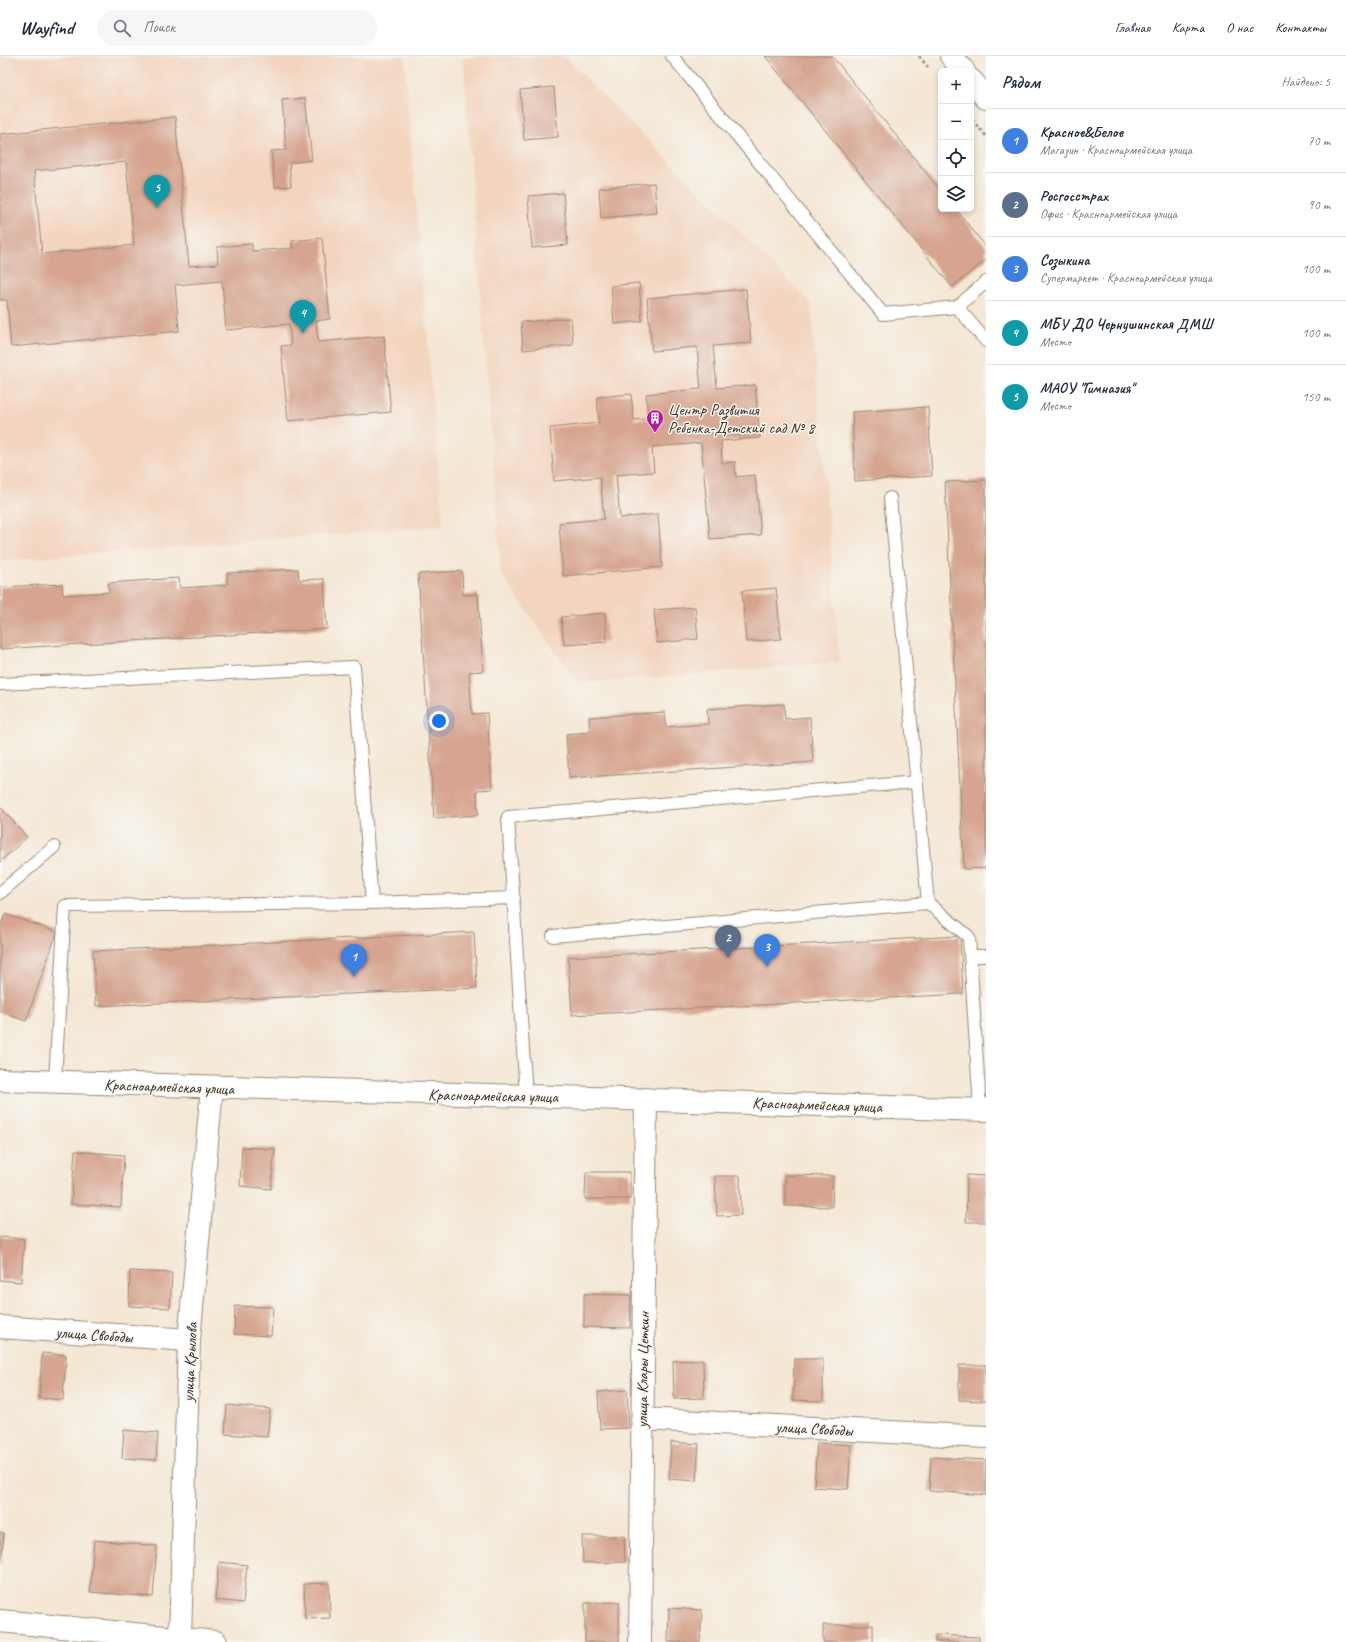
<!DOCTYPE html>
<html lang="ru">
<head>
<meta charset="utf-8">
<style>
  body { margin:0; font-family:Caveat,sans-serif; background:#f6f6f7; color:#1f2937 }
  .controls { position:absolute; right:12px; top:12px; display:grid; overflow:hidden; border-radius:6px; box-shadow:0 2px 6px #0003 }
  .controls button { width:36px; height:36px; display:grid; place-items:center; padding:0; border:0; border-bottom:1px solid #e0e1e3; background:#fff; color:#1f2937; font:20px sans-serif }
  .you { position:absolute; left:439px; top:665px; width:14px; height:14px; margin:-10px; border:3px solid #fff; border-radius:50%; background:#1a73e8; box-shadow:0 0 0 6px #1a73e833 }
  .badge { display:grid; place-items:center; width:26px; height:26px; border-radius:50%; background:#2563eb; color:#fff; font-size:13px; font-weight:700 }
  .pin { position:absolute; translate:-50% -33px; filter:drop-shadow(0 1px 2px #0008) }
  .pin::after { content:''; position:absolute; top:21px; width:14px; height:12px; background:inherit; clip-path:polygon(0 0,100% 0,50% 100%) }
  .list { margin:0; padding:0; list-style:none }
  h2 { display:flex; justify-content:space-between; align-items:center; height:52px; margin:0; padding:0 16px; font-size:17px }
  h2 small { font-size:13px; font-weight:400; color:#747a83 }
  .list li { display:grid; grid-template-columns:26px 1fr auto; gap:12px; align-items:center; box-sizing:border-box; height:64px; padding:0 16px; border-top:1px solid #e0e1e3 }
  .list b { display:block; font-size:15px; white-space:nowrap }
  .list p { margin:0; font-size:13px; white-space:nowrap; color:#747a83 }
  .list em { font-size:13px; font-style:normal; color:#747a83 }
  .icon { flex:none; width:22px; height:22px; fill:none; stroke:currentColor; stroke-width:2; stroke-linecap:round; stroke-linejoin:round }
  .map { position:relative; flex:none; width:986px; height:1586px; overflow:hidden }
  header { display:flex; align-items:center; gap:24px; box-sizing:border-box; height:56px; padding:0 20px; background:#fff; border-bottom:1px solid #e0e1e3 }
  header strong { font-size:19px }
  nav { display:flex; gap:22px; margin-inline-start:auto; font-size:14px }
  .search { width:280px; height:36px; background:#f6f6f7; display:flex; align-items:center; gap:10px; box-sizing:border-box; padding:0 14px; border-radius:22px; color:#747a83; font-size:15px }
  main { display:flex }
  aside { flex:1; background:#fff }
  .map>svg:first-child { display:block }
  .built { fill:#f3d4be }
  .building { fill:#d6a48f; fill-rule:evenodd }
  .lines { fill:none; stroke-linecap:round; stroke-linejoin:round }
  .service-casing { stroke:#988879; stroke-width:14 }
  .minor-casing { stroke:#988879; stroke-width:24 }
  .tertiary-casing { stroke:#988879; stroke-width:24 }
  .path { stroke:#988879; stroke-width:2.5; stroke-dasharray:3 3; stroke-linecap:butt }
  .service { stroke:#fff; stroke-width:12 }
  .minor { stroke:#fff; stroke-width:22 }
  .tertiary { stroke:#fff; stroke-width:22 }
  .labels { text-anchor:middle; stroke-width:3; stroke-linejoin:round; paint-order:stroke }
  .poi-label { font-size:16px; fill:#3b2a1e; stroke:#f6f6f2; text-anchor:start }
  .street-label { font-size:16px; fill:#3b2a1e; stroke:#f6f6f2 }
</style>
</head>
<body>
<header>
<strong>Wayfind</strong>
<div class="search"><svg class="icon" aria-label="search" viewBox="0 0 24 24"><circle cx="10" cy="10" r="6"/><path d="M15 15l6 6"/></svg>Поиск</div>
<nav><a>Главная</a><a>Карта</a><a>О нас</a><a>Контакты</a></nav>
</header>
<main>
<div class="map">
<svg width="986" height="1586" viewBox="0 0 986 1586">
  <rect width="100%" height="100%" fill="#f6f6f2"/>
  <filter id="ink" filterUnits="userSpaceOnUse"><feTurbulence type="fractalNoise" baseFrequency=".025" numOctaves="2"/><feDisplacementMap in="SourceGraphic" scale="8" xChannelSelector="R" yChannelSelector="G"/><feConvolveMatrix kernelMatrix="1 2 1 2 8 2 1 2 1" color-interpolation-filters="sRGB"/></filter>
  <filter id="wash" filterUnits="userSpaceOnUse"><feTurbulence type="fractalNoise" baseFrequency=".012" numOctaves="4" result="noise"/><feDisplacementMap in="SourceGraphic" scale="16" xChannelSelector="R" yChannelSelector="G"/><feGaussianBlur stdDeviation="0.9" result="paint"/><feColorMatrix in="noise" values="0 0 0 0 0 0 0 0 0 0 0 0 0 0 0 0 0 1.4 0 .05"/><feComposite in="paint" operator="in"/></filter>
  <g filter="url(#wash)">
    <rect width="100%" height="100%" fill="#f4e7d4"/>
    <path class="built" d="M0,0H404L443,470L0,505Z
      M481,0H564L811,247L840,606L578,628L501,518L463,2Z"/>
    <g id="blocks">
      <path class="building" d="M765,0H832L941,135V153H956L986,191V204L952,231Z
        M554,31L558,81L524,84L520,34Z
        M305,42L312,104L289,107L291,130L275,131L271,95L286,94L282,44Z
        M175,61L189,210L218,208L217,191L252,188V195L293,192L292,185L322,182L330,263L316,265L318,286L384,280L391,356L288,365L281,290L291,289L289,268L226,274L222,225L175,229L179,275L11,291L7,244H0V78ZM126,106L134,189L42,198L34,115Z
        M654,127L657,157L601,162L599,132Z
        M563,137L568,189L532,192L528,140Z
        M639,227L642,265L614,268L611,230Z
        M746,233L751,287L713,290L717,332L755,329L760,382L721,385L722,407L735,406L736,421L755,419L761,479L710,483L701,387L652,391L654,416L616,419L620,462L658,458L662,511L563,520L559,467L604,463L600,421L554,425L550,372L599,367L597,341L631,338L634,364L648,363L646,338L701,333L697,291L652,295L647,242Z
        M571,262L573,289L523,294L521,266Z
        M928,351L932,420L855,425L852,356Z
        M986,424V812L964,813L945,426Z
        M298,513L299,524L324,523L327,573L0,593V531L62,528L63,539L109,536L108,527L179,522L180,532L227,529V517Z
        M462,515L463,539L478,538L483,615L469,616L472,658L487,657L492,733L477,734L478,759L434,762L418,518Z
        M776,532L781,583L746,586L742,535Z
        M695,551L698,583L657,587L654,554Z
        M605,557L607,586L564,589L561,561Z
        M784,648L785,663L810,661L813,706L569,722L566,678L590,676L589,661L665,656L666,671L708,668L707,653Z
        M0,751L27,781L0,806Z
        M5,858L57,876L26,965L0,956V872Z
        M474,876L477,932L96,950L93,895Z
        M960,880L963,938L572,959L568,901Z
        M242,1091L275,1093L271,1133L240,1130Z
        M75,1095L124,1099L121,1151L71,1148Z
        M586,1116H630V1143H585Z
        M785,1119L833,1120L832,1151L785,1150Z
        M967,1119L986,1120V1166H966Z
        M715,1120H740L741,1159L717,1160Z
        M0,1181L24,1183L21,1226L0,1224Z
        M130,1215L172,1217L170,1252L129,1250Z
        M584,1238L631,1239L630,1272L584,1271Z
        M235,1250L273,1251L271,1280L234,1278Z
        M42,1297L66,1299L63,1344L39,1342Z
        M794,1303H823V1345L793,1344Z
        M703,1304L704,1342L674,1343L673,1305Z
        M959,1309H986V1345L959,1344Z
        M627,1334L629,1372L600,1373L598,1336Z
        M227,1349L270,1353L267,1381L225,1378Z
        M124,1374L158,1377L156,1404L122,1402Z
        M671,1386L699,1388L696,1425L669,1423Z
        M817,1387L851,1389L848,1433L814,1431Z
        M931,1401L986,1404V1439L929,1435Z
        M0,1476L4,1477L1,1508H0Z
        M582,1480H624L625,1506L583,1507Z
        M94,1484L157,1490L153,1541L90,1536Z
        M219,1506L247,1509L243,1547L215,1544Z
        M329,1527L330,1562L305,1563L304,1528Z
        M619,1546V1586H585V1547Z
        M669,1552L702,1554L700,1586H668Z
        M823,1569H873V1586H823Z
        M935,1579L979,1581V1586H935Z"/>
    </g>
  </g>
  <g filter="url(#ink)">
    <use href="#blocks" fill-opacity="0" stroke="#988879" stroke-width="1"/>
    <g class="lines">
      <g class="service-casing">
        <path id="service" d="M672,0L883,258L957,251
          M986,226L957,251L986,285
          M0,628L354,611L372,847L514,842
          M0,837L54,791
          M928,847L969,881L980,1053
          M553,880L928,847L890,442
          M971,900H986
          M55,1025L65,850L372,847
          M526,1040L508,761L916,726"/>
      </g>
      <g class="minor-casing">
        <path id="minor" d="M951,0L964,15
          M971,24L986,42
          M0,1271L189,1284
          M642,1363L986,1381
          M0,1565L216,1586
          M180,1581L189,1284L212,1032
          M640,1586L646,1043"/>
      </g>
      <g class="tertiary-casing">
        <path id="tertiary" d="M0,1024L986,1054"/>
      </g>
      <path class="path" d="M919,0L928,11
        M972,64L986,80"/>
      <use href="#service" class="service"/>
      <use href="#minor" class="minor"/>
      <use href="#tertiary" class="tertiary"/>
    </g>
  </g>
  <defs>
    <g id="building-pin" transform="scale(0.9)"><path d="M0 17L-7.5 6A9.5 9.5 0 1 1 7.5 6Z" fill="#b5179e" stroke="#f6f6f2"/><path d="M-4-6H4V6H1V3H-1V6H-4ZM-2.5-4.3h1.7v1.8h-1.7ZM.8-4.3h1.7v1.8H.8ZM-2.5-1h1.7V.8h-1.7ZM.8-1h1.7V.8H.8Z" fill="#fff"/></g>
  </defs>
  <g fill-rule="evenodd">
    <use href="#building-pin" x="655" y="362"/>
  </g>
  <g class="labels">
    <g class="poi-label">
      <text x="668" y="359">Центр Развития<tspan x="668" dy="18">Ребенка-Детский сад № 8</tspan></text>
    </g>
    <g class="street-label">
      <text transform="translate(169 1030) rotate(2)" y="6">Красноармейская улица</text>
      <text transform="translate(493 1039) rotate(1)" y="6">Красноармейская улица</text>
      <text transform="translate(817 1048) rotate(2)" y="6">Красноармейская улица</text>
      <text transform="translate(94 1278) rotate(4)" y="6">улица Свободы</text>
      <text transform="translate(189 1306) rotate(-87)" y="6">улица Крылова</text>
      <text transform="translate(642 1314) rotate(-89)" y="6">улица Клары Цеткин</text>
      <text transform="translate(814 1372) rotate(3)" y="6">улица Свободы</text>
    </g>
  </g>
</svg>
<div class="controls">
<button>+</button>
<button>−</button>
<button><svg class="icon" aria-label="locate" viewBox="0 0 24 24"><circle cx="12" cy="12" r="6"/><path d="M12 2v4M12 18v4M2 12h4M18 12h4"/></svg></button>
<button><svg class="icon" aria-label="layers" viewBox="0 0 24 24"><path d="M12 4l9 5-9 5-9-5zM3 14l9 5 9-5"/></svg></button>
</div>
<div class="you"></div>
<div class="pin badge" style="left:354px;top:921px;background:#3f7fe0">1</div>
<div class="pin badge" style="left:728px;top:902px;background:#5c6f8a">2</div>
<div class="pin badge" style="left:767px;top:911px;background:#3f7fe0">3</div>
<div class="pin badge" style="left:303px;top:277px;background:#0f9aa8">4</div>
<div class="pin badge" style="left:157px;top:152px;background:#0f9aa8">5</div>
</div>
<aside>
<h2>Рядом<small>Найдено: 5</small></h2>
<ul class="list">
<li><span class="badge" style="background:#3f7fe0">1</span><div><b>Красное&amp;Белое</b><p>Магазин · Красноармейская улица</p></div><em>70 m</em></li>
<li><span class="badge" style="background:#5c6f8a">2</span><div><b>Росгосстрах</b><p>Офис · Красноармейская улица</p></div><em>90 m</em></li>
<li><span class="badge" style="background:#3f7fe0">3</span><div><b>Созыкина</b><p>Супермаркет · Красноармейская улица</p></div><em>100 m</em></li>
<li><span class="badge" style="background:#0f9aa8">4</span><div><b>МБУ ДО Чернушинская ДМШ</b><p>Место</p></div><em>100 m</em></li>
<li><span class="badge" style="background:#0f9aa8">5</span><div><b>МАОУ &quot;Гимназия&quot;</b><p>Место</p></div><em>150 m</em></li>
</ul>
</aside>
</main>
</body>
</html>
